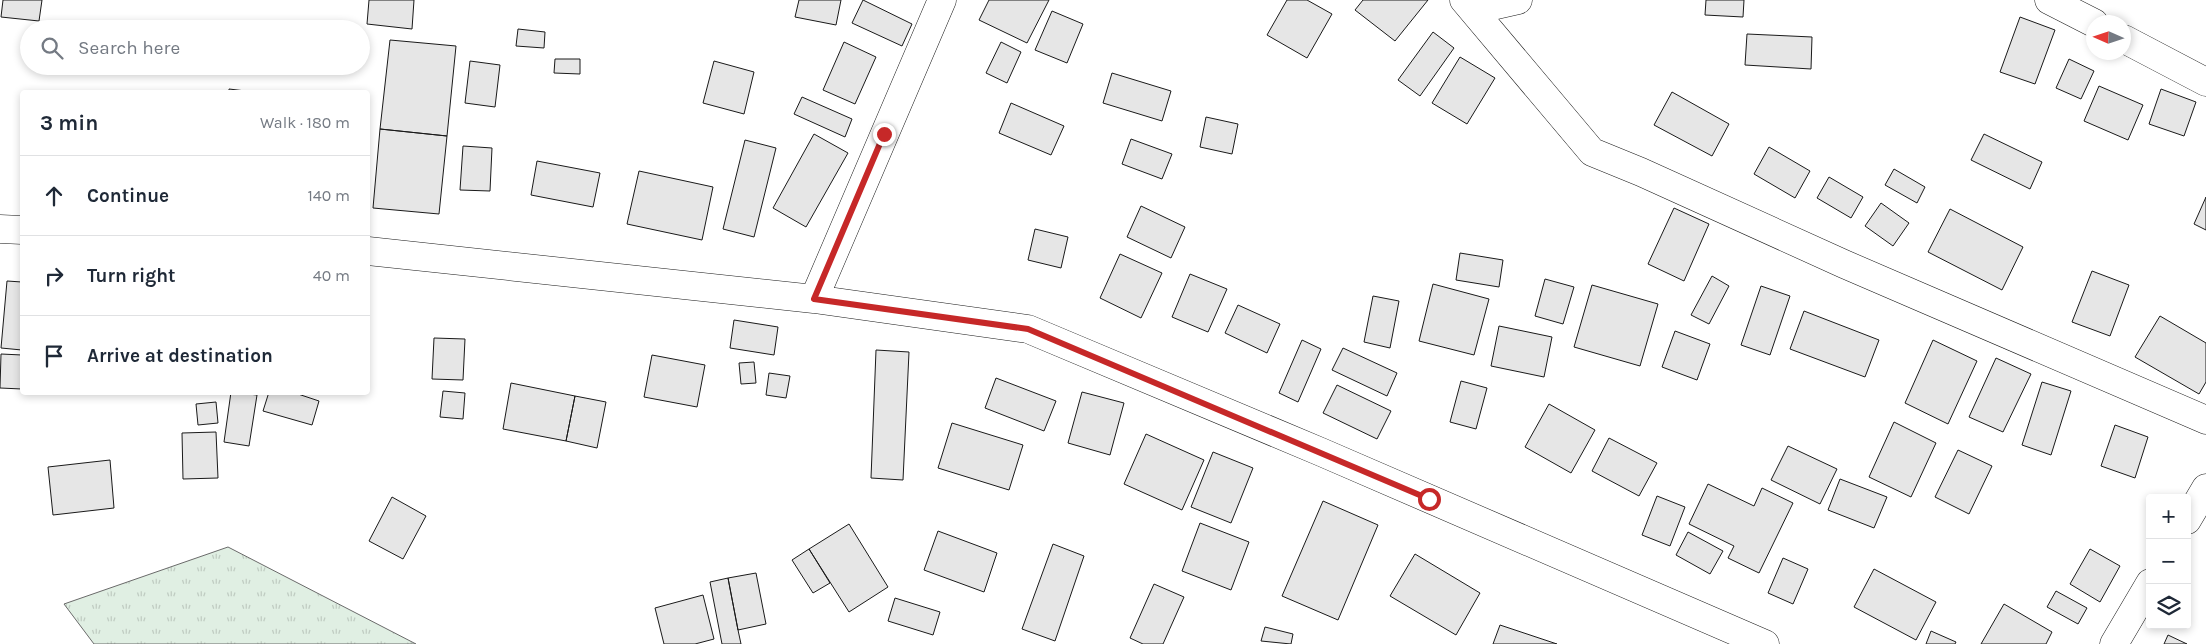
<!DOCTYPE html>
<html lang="en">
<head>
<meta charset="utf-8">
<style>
  body { margin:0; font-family:Karla,sans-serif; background:#f2f2f3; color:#1f2937 }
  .controls { position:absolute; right:15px; bottom:15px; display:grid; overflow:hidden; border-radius:5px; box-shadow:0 2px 8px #0003 }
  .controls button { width:45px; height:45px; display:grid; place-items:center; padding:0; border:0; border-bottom:1px solid #e0e1e3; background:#fff; color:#1f2937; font:25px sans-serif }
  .compass { position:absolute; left:2086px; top:15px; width:45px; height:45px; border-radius:50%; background:#fff; box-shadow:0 2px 8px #0003; rotate:273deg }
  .stop { position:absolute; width:15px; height:15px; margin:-11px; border:4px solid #c62828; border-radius:50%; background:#fff }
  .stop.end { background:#c62828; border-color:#fff; box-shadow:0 1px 5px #0008 }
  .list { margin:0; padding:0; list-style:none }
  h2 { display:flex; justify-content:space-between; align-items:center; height:65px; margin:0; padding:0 20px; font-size:21px }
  h2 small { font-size:16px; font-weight:400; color:#747a83 }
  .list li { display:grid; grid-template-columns:32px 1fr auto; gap:15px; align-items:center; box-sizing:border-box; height:80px; padding:0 20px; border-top:1px solid #e0e1e3 }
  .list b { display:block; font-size:19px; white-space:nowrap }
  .list em { font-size:16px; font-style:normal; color:#747a83 }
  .icon { flex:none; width:28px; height:28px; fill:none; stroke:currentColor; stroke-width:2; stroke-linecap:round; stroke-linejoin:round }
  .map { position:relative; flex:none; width:2206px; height:644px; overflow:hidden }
  .search { position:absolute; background:#fff; box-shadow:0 2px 8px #0003; left:20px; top:20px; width:350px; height:55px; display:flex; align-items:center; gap:12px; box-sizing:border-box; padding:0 18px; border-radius:28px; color:#747a83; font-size:19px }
  .panel { position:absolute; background:#fff; box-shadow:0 2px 8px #0003; left:20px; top:90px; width:350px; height:305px; border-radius:5px }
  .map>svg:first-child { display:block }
  .grass { fill:url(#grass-tufts); stroke:#6a6a6a }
  .building { fill:#e6e6e6; stroke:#1a1a1a }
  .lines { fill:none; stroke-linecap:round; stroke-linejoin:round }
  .minor-casing { stroke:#1a1a1a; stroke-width:29 }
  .major-casing { stroke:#1a1a1a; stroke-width:29 }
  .minor { stroke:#fff; stroke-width:28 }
  .major { stroke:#fff; stroke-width:28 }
  .route { stroke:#c62828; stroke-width:6 }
</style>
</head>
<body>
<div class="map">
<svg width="2206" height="644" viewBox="0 0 2206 644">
  <defs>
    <pattern id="grass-tufts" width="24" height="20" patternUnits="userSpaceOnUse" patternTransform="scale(1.25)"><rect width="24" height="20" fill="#e0efe3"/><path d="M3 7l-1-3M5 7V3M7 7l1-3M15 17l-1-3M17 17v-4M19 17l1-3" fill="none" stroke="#c0ccc2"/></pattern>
  </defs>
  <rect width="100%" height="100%" fill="#fff"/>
  <path class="grass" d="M228,547L416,644H94L64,604Z"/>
  <path class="building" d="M3,0H42L39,21L1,17Z
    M369,0H414L412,29L367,24Z
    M799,0H841L836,25L795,17Z
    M863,0L912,24L902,46L852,23Z
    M989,0H1049L1027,43L979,20Z
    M1287,0H1307L1332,14L1307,58L1267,35Z
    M1363,0H1428L1395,41L1355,10Z
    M1706,0H1744L1743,17L1705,15Z
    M1052,11L1083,24L1067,63L1035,50Z
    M2020,17L2055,30L2035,84L2000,72Z
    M518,29L545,32L544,48L516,46Z
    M1433,32L1454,48L1420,96L1398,80Z
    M1747,34L1812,37L1811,69L1745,65Z
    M390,40L456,46L447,136L380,129Z
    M844,42L876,57L855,104L823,90Z
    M1001,42L1021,52L1007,83L986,73Z
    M1460,57L1495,78L1467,124L1432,103Z
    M555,59H580V74L554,73Z
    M2069,59L2094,71L2081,99L2056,88Z
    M470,61L500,65L495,107L465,103Z
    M714,61L754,72L744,114L703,103Z
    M1112,73L1171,91L1162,121L1103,103Z
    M2099,86L2143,105L2128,140L2084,121Z
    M229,89L254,92H229Z
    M2161,89L2196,102L2184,136L2149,124Z
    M1672,92L1729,124L1712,156L1654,125Z
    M802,97L852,119L845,137L794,114Z
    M1011,103L1064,126L1051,155L999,133Z
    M1206,117L1238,124L1232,154L1200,147Z
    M380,129L447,136L439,214L373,208Z
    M814,134L848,153L806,227L773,208Z
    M1984,134L2042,162L2030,189L1971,160Z
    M1131,139L1172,154L1162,179L1122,164Z
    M745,140L776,148L754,237L723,229Z
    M463,146L492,148L490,191L460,190Z
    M1769,147L1810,171L1795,198L1754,174Z
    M537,161L600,173L593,207L531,195Z
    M1894,169L1925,187L1917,203L1885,185Z
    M639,171L713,187L702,240L627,224Z
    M1829,177L1863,197L1851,218L1817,198Z
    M2206,197V230L2194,224Z
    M1881,203L1909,223L1893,246L1865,226Z
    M1141,206L1185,227L1171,258L1127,237Z
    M1674,208L1709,224L1684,281L1648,264Z
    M1950,209L2023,247L2002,290L1928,252Z
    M1035,229L1068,237L1061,268L1028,260Z
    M1460,253L1503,260L1499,287L1456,280Z
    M1120,254L1162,273L1141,318L1100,298Z
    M2092,271L2129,285L2110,336L2072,322Z
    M1190,274L1227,289L1208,332L1172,317Z
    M1712,276L1729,286L1709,324L1691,315Z
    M1545,279L1574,287L1563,324L1535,316Z
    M7,281L22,282V350L1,348Z
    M1433,284L1489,299L1474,355L1419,341Z
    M1592,285L1658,304L1640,366L1574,347Z
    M1761,286L1790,296L1770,355L1741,345Z
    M1373,296L1399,301L1390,348L1364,342Z
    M1238,305L1280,324L1267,353L1225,333Z
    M1804,311L1879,340L1865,377L1790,349Z
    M2160,316L2206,343V382L2199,394L2135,357Z
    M734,320L778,327L774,355L730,348Z
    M1499,326L1552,337L1544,377L1491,366Z
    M1675,331L1710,344L1697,380L1662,367Z
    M434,338L465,339L463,380L432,379Z
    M1302,340L1321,349L1298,402L1279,393Z
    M1933,340L1977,361L1948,424L1905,403Z
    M1343,348L1397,373L1387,396L1332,370Z
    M876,350L909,352L903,480L871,478Z
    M1,354L22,355V389L0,388Z
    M652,355L705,365L697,407L644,397Z
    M1996,358L2031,374L2003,432L1969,417Z
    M754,362L756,383L741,384L739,363Z
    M769,373L790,376L786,398L766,395Z
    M996,378L1056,401L1044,431L985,408Z
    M1461,381L1487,388L1476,429L1450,422Z
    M2042,382L2071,391L2051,455L2022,445Z
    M511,383L575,396L566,441L503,429Z
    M1337,385L1391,411L1377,439L1323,413Z
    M443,391L465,393L463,419L440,417Z
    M231,392L257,395L249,446L224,442Z
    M269,392H292L319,401L312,425L263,411Z
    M1082,392L1124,403L1110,455L1068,443Z
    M575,396L606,402L597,448L566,441Z
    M216,402L218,423L198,425L196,404Z
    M1549,404L1595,430L1571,473L1525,447Z
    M1894,422L1936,443L1911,497L1869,477Z
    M952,423L1023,445L1009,490L938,468Z
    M2115,425L2148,437L2135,478L2101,466Z
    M216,432L218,478L183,479L182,433Z
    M1146,434L1204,460L1182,510L1124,484Z
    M1609,438L1657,463L1639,496L1592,471Z
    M1788,446L1837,469L1820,504L1771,480Z
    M1958,450L1992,466L1969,514L1935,497Z
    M1213,452L1253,468L1231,523L1191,507Z
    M110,460L114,508L53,515L48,467Z
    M1840,479L1887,497L1874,528L1828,510Z
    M1708,484L1754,506L1762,488L1793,503L1759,573L1728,558L1734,546L1689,524Z
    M1657,496L1685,507L1670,546L1642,535Z
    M392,497L426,516L403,559L369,541Z
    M1323,501L1378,525L1338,620L1282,596Z
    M1200,523L1249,542L1231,590L1182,571Z
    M849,524L888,587L849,612L809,549Z
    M938,531L997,553L984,592L924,570Z
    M1688,532L1723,551L1710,574L1676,555Z
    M1053,544L1084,556L1055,641L1022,629Z
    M809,549L830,583L813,593L792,560Z
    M2090,549L2120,566L2100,602L2070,584Z
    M1415,554L1480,593L1456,635L1390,596Z
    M1783,558L1808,569L1793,604L1768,593Z
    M1874,569L1936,602L1916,640L1854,607Z
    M756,573L766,624L738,630L728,578Z
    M728,578L738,630L741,644H722L710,582Z
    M1154,584L1184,597L1163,644H1143L1130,638Z
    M2056,591L2087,608L2078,624L2047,607Z
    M703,595L714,639L695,644H664L655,608Z
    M895,598L940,612L933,635L888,621Z
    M2004,604L2052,632L2046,644H1981Z
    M1500,625L1557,644H1493Z
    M1265,627L1293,634L1291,644L1261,641Z
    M1931,631L1956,642L1955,644H1926Z
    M2168,635L2187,644H2164Z"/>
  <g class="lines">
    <g class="minor-casing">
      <path id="minor" d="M1464,0L1592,152L1641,172L1844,264L2206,420
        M2049,0L2094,23
        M1474,10L1518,0
        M2124,39L2206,82
        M0,229L22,230
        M368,251L814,299L1028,329L1321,452L1765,644
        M814,299L942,0"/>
    </g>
    <g class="major-casing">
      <path id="major" d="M2187,520L2206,488
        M2114,644L2150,583"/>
    </g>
    <use href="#minor" class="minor"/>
    <use href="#major" class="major"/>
  </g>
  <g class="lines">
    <path class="route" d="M884,134L814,299L1028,329L1429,499"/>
  </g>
</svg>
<div class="controls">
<button>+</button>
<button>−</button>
<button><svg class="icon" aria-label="layers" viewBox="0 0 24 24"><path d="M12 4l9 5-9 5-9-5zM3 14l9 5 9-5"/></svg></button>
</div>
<svg class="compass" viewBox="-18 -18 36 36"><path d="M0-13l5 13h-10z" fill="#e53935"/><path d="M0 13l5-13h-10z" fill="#747a83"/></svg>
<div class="stop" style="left:1429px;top:499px"></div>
<div class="stop end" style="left:884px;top:134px"></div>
<div class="search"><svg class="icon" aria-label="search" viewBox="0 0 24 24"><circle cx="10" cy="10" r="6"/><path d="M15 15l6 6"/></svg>Search here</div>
<section class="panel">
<h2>3 min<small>Walk · 180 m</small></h2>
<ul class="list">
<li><svg class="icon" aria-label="ahead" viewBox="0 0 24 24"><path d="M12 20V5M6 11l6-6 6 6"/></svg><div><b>Continue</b></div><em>140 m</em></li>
<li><svg class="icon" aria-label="right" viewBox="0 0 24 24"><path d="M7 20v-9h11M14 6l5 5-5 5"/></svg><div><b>Turn right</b></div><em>40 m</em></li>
<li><svg class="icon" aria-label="arrive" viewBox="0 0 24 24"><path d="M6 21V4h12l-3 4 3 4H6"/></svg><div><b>Arrive at destination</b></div></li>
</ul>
</section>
</div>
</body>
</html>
